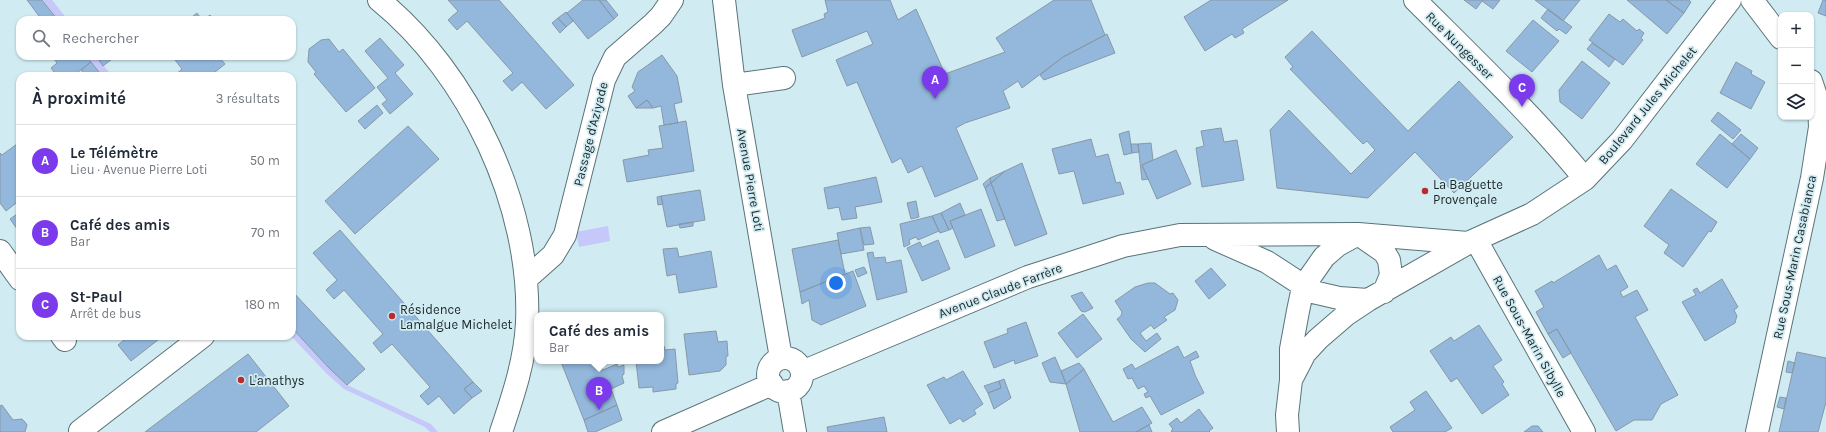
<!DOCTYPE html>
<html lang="fr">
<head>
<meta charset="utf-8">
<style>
  body { margin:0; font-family:Karla,sans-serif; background:#f2f2f3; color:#1f2937 }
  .controls { position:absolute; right:12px; top:12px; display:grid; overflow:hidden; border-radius:8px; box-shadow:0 1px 3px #0004 }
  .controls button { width:36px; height:36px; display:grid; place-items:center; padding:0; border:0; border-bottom:1px solid #e0e1e3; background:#fff; color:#1f2937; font:20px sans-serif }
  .you { position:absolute; left:836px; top:283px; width:14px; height:14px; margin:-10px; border:3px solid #fff; border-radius:50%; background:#1a73e8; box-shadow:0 0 0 6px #1a73e833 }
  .badge { display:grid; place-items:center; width:26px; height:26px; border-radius:50%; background:#7c3aed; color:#fff; font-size:13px; font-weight:700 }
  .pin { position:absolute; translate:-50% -33px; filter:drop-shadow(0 1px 2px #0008) }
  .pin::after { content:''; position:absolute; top:21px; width:14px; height:12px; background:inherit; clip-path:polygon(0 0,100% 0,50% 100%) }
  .popup { position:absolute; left:534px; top:312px; width:130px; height:52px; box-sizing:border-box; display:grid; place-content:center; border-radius:8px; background:#fff; filter:drop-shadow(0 1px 3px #0005); font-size:13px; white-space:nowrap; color:#747a83 }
  .popup b { font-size:15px; color:#1f2937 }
  .popup::after { content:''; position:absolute; left:50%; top:100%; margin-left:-8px; border:8px solid transparent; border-top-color:#fff }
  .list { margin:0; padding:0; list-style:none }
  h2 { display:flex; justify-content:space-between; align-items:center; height:52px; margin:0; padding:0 16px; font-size:17px }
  h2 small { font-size:13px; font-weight:400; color:#747a83 }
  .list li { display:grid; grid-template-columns:26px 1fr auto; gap:12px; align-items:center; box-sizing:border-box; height:72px; padding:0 16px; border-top:1px solid #e0e1e3 }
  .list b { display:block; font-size:15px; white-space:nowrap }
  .list p { margin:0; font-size:13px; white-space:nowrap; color:#747a83 }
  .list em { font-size:13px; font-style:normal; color:#747a83 }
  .icon { flex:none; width:22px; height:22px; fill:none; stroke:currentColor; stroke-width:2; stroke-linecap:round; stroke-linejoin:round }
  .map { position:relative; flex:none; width:1826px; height:432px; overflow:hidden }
  .search { position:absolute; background:#fff; box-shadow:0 1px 3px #0004; left:16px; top:16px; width:280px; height:44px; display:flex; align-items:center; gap:10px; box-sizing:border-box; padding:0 14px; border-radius:12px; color:#747a83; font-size:15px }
  .panel { position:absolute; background:#fff; box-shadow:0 1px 3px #0004; left:16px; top:72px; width:280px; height:268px; border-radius:12px }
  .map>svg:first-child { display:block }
  .water { fill:#c5c8f8 }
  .building { fill:#93b8dc; stroke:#8898a8 }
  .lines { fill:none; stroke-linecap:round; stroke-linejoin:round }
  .minor-casing { stroke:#5a7379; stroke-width:24 }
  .minor { stroke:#fff; stroke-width:22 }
  .poi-dot { fill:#ba2b2f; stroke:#d0ebf2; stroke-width:1.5 }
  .labels { text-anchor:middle; stroke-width:3.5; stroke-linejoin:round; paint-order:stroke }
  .street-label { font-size:13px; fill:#1b2527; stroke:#d0ebf2 }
  .poi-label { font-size:13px; fill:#1b2527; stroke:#d0ebf2; text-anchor:start }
</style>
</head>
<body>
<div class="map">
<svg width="1826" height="432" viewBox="0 0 1826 432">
  <rect width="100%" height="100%" fill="#d0ebf2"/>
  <path class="water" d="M43,0H52L68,20H58Z
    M86,56H96L112,76H102Z
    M608,226L610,241L579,247L576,232Z
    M292,328L329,368L347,385L431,424L438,432H430L425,427L344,389L327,374L291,336Z"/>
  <path class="building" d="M27,0H42L57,19L42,20Z
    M448,0H499L574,85L546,109L522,82L512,91L503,81L513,73L467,21L457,30L448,20L458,11Z
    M583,0H599L614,19L588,39L567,13Z
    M599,0H606L618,15L614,19Z
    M825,0H890L898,20L916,9L945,74L1005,52L996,38L1054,0H1091L1105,35L1063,57L1022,88L1018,81L1003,91L1010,108L965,123L956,128L978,179L935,197L922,166L908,173L901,158L892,163L857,82L847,86L836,60L873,44L867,31L802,57L792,30L825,18L824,14L828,12Z
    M1211,0H1288L1242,29L1244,33L1235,38L1232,34L1205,51L1184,17Z
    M1464,0H1500L1493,9L1482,1L1476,9Z
    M1535,0H1580L1563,21Z
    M1627,0H1666L1684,13L1667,34Z
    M1666,0H1689L1691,2L1684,13Z
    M1823,0H1826V16L1818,13Z
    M1548,9L1572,27L1566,34L1559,29L1557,31L1541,18Z
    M566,12L573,21L566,27L558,18Z
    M197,13L202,20H188Z
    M1609,14L1620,22L1623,19L1637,31L1639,29L1644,33L1641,38L1643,40L1623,65L1589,40Z
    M210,15L214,20H204Z
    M558,18L566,27L560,33L552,23Z
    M1533,20L1559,41L1532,72L1506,51Z
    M1312,31L1408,131L1459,81L1513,137L1454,193L1415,152L1368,198L1277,188L1270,130L1289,110L1351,174L1375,150L1367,141L1363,144L1290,69L1293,67L1285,57Z
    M1107,34L1115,53L1044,80L1040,75L1063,57Z
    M380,38L404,65L395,73L413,94L390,114L382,104L387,100L377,87L388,78L365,51Z
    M329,39L339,52L343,49L375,88L346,112L314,74L316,72L308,62L309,49L321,40Z
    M1592,43L1615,59L1609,67L1587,49Z
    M662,55L677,76L682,102L674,104L678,123L664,125L661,106L653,108L647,100L636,108L628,96L635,91L632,87L638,72Z
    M52,56H86L91,62L73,76H57L51,68L57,63Z
    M96,56H116L103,66Z
    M172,56H218L225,64L210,76H174L182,69Z
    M1582,61L1610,83L1582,119L1560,102L1559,90Z
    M91,62L102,76H86L81,70Z
    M1736,62L1752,71L1751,74L1765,82L1751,109L1720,93Z
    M647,100L653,108H636Z
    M377,105L383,113L365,129L358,121Z
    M1718,112L1741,130L1733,139L1711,121Z
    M686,121L694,171L627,182L623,160L649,155L648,150L663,148L659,126Z
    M408,126L439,159L355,234L325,201Z
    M1221,128L1224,142L1237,140L1244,180L1202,187L1196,148L1204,146L1201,131Z
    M1129,131L1132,153L1124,155L1119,134Z
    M1720,134L1750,159L1727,188L1696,164Z
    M1741,134L1758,148L1750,159L1732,144Z
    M1091,139L1096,157L1108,154L1116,183L1120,182L1124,194L1083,204L1074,171L1059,174L1052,149Z
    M1151,143L1153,160L1142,165L1148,179L1142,180L1138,144Z
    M17,144L20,148V200L6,211L0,203V153L2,155Z
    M1131,144H1138L1139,152L1132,153Z
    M1176,150L1191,184L1157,199L1142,165Z
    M1022,163L1047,234L1015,246L991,183L1005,171Z
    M1005,171L991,183L990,178Z
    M876,177L882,202L855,207L857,218L842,220L839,207L828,209L824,188Z
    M990,178L991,183L985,188L983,184Z
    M991,183L1005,219L997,221L985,188Z
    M1671,189L1717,222L1711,232L1709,231L1683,267L1664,253L1669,245L1644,226Z
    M700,190L705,220L667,227L661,196Z
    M661,196L663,204L658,205L657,197Z
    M916,201L919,217L911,219L907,203Z
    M960,203L965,215L950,221L953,228L949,230L941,213Z
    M981,209L995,246L965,258L950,221Z
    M20,212V233L10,219Z
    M941,213L949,230L940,233L932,216Z
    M932,216L939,231L918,240L916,237L909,240L910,244L904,247L900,224Z
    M693,222V226L680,228L679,224Z
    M870,227L874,244L864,245L860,228Z
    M860,228L864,250L841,254L837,233Z
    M340,230L473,382L464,389L472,398L454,414L439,396L428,405L420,396L430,387L392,344L381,353L373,343L383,334L344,290L334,299L326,290L337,280L313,253Z
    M838,240L845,274L800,292L792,249Z
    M938,240L950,269L922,281L907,248L920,242L922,247Z
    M677,248L679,257L711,251L717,287L679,293L676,274L667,276L663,249Z
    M873,252L874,258L885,257L886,263L901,260L907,292L877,300L867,253Z
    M1599,255L1607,270L1616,265L1628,287L1620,292L1623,297L1637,290L1648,310L1635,317L1678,395L1661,404L1652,420H1634L1616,431L1557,329L1548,334L1536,312L1544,307L1535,291L1552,281L1553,283Z
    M864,267L867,273L858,277L855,270Z
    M1211,268L1226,285L1209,299L1195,281Z
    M853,271L866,306L821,325L812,320L809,300L802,304L800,292Z
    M1722,279L1738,307L1734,310L1737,316L1736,319L1735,323L1705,341L1682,302L1696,295L1693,290L1697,288L1700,293Z
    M1148,283H1155L1170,294L1173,293L1178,300L1175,310L1164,317L1167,320L1154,329L1151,325L1140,333L1146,341L1157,333L1161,339L1145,352L1131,339L1117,319L1121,316L1122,312L1115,301L1135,287Z
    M292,291L365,369L347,385L329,368L292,328Z
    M1082,292L1093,308L1085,312L1081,311L1071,296Z
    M1083,314L1102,339L1077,358L1058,333Z
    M1026,322L1038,356L1015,364L1014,360L994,368L984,342L1008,333L1007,329Z
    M1479,325L1502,360L1493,366L1504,382L1502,384L1509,395L1482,414L1457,378L1451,382L1430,351L1451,337L1454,341Z
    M1557,329L1571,353L1563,358L1548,334Z
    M716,331L718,342L727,341L728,356H726V365L720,371L689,375L684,334Z
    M129,336H163L131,361L118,345Z
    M661,346H664L665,350L675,349L678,383L676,384V389L653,392V387L639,388L636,361H661Z
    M1178,346L1184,358L1196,351L1199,357L1190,361L1195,375L1204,393L1161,415L1150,396L1146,398L1144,394L1148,392L1144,386L1138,389L1132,378L1128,379L1123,369L1132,364L1135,369Z
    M1797,352L1826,358V402L1818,432H1779Z
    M248,354L289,406L256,432H145Z
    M1055,357L1061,371L1066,384L1050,382L1042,363Z
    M563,361H599L603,370L617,364L618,367L624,365V374L622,376L624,383L611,389L617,405L584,420L561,362Z
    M1788,361L1795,363L1792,373L1786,372Z
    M1079,363L1084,369L1066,384L1061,371Z
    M1084,369L1113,422L1142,407L1152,423L1136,432H1080L1066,384Z
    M963,371L983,404L974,410L976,414L963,422L960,418L950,424L927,385L944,377L946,380Z
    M1004,379L1011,398L994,409L988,393L1001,388L999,381Z
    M999,381L1001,388L988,393L984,386Z
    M473,382L482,391L472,398L464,389Z
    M1426,391L1452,428L1445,432H1393L1390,427L1415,410L1410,402Z
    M1780,397L1786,398L1784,409L1777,407Z
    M2,405L13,420L22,419L25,422L27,425L25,432H0V406Z
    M617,405L622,420L595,432H588L584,420Z
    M1199,409L1213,428L1209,431L1210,432H1172L1171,431L1173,429L1169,424L1177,418L1181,423Z
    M884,417L887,432H828L827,427Z
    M1149,425L1152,432H1136Z
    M1532,426H1538L1543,432H1524Z"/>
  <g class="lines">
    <g class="minor-casing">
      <path id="minor" d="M379,0C469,73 532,206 527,323C525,361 513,396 501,432
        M724,0L734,85L781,358
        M1415,0C1473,58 1533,115 1585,179
        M1752,0L1781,38
        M734,85L784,78
        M1215,239L1267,262L1313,292L1339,298L1368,300
        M1476,240L1584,432
        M0,251L20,279
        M526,279L553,255L565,235L604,80L615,57L653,24L661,16L672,0
        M62,336L65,340
        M768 375a17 17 0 1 1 34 0a17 17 0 1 1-34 0Z
        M802,372L1028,277L1123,246L1180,235L1358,234L1384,252L1389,260L1391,275L1384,292
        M1291,380L1305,353L1318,339L1347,314L1368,300L1468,243L1532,214L1585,179L1622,140L1730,0
        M788,391L795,432
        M81,432L80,431L203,336
        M663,432L772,384
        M1288,432L1287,415L1291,380V349L1298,311L1303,287L1324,257L1338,245L1358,234L1468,243
        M1757,432L1812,178L1820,127L1819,105L1811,81"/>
    </g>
    <use href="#minor" class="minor"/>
  </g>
  <g class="poi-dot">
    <circle cx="1425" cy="191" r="4"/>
    <circle cx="392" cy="316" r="4"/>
    <circle cx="241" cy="380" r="4"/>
  </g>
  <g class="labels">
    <g class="street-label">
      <text transform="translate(1460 45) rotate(45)" y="5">Rue Nungesser</text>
      <text transform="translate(1647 105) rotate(-51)" y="5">Boulevard Jules Michelet</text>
      <text transform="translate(590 134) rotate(-76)" y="5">Passage d'Aziyade</text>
      <text transform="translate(751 180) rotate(80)" y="5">Avenue Pierre Loti</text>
      <text transform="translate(1794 257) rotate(-78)" y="5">Rue Sous-Marin Casabianca</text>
      <text transform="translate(1000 290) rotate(-21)" y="5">Avenue Claude Farrère</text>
      <text transform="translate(1530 336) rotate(61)" y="5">Rue Sous-Marin Sibylle</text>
    </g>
    <g class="poi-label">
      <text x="1433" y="189">La Baguette<tspan x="1433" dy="15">Provençale</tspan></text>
      <text x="400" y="314">Résidence<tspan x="400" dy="15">Lamalgue Michelet</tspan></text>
      <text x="249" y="385">L'anathys</text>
    </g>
  </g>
</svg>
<div class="controls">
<button>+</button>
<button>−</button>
<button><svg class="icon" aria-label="layers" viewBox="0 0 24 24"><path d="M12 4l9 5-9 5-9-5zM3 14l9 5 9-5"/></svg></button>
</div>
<div class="you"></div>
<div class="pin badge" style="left:935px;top:99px">A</div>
<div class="pin badge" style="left:599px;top:410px">B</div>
<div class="popup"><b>Café des amis</b>Bar</div>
<div class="pin badge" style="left:1522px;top:107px">C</div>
<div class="search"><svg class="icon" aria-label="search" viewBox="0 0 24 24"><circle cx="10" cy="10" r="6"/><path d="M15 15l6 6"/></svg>Rechercher</div>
<section class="panel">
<h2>À proximité<small>3 résultats</small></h2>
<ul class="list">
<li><span class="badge">A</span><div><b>Le Télémètre</b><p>Lieu · Avenue Pierre Loti</p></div><em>50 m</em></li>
<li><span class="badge">B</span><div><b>Café des amis</b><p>Bar</p></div><em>70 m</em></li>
<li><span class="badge">C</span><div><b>St-Paul</b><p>Arrêt de bus</p></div><em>180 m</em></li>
</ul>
</section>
</div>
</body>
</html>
